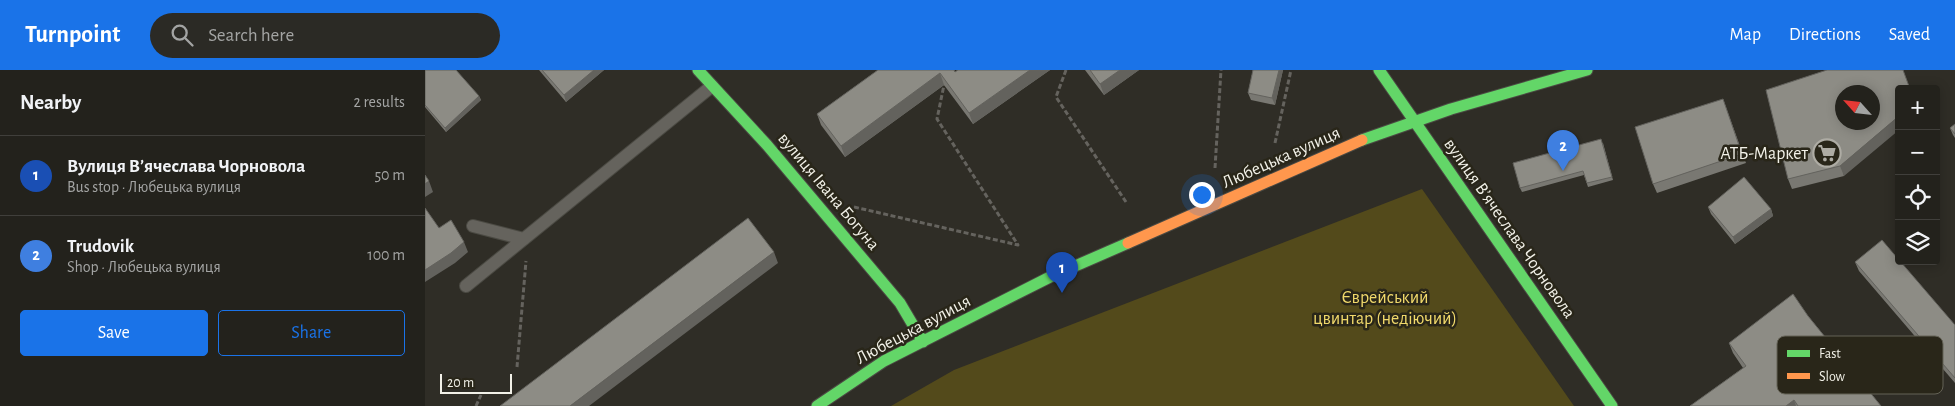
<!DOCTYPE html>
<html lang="en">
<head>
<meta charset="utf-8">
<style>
  body { margin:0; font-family:"Alegreya Sans",sans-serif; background:#2b2a25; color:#f1f3f6 }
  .controls { position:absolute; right:15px; top:15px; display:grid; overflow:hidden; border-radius:5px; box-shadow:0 2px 12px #0003 }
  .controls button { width:45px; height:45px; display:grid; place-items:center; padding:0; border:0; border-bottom:1px solid #403f3b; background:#23221c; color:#f1f3f6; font:25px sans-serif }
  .compass { position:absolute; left:1410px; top:15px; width:45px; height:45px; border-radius:50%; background:#23221c; box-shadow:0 2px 12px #0003; rotate:297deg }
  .scale { position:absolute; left:15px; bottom:12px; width:72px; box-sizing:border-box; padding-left:5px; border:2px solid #f2f1e8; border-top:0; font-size:14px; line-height:18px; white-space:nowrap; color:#f2f1e8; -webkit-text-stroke:4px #292619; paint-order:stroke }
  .you { position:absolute; left:776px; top:124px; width:18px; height:18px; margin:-12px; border:4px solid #fff; border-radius:50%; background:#1a73e8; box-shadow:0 0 0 8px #1a73e833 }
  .badge { display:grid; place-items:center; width:32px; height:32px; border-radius:50%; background:#1a73e8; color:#fff; font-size:16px; font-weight:700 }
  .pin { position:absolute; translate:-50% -41px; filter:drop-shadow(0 1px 2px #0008) }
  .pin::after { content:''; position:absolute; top:26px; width:18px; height:15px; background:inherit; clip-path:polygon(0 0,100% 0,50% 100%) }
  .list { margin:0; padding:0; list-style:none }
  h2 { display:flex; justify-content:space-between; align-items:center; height:65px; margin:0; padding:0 20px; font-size:21px }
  h2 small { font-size:16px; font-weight:400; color:#a3a4a3 }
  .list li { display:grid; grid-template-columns:32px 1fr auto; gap:15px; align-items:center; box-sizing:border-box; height:80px; padding:0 20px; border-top:1px solid #403f3b }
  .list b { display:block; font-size:19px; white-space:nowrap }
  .list p { margin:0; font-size:16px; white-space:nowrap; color:#a3a4a3 }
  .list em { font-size:16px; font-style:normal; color:#a3a4a3 }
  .actions { display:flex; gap:10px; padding:15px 20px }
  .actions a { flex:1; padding:11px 0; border:1px solid #1a73e8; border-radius:5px; text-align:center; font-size:18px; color:#1a73e8 }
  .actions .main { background:#1a73e8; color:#fff }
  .icon { flex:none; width:28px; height:28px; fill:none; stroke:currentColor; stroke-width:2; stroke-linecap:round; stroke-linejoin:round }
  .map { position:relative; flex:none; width:1530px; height:336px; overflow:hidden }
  header { display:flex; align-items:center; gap:30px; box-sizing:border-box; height:70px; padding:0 25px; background:#1a73e8; color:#fff }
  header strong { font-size:24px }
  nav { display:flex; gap:28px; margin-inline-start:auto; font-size:18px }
  .search { width:350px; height:45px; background:#2b2a25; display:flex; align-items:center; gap:12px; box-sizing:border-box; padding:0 18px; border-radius:28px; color:#a3a4a3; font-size:19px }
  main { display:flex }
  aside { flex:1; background:#23221c }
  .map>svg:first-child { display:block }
  .green { fill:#534a1b }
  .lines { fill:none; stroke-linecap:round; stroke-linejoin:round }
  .lane-casing { stroke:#4b4a43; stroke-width:14 }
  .fast-casing { stroke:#4b4a43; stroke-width:13 }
  .slow-casing { stroke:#4b4a43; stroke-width:13 }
  .path { stroke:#65635e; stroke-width:3; stroke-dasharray:5 2.5; stroke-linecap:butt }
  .lane { stroke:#65635d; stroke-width:12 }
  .fast { stroke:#63d668; stroke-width:11 }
  .slow { stroke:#ff974d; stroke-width:11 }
  .wall { fill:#797872 }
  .shaded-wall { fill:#63625d }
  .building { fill:#8d8c85; stroke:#63625d; fill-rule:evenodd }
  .labels { text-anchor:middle; stroke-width:5; stroke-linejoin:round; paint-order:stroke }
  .poi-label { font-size:18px; fill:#f2f1e8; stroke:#292619; text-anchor:end }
  .street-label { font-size:18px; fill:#f2f1e8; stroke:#292619 }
  .park-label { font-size:18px; fill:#f1d96b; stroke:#292619 }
  .key { fill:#292619; stroke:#656357; stroke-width:1 }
  .key-label { font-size:14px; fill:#f2f1e8 }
</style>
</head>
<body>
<header>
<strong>Turnpoint</strong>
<div class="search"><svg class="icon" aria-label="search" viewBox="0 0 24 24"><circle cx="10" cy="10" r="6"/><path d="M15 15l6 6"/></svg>Search here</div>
<nav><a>Map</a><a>Directions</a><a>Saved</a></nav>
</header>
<main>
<aside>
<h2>Nearby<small>2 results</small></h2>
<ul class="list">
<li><span class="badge" style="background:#1a4fb4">1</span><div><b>Вулиця В’ячеслава Чорновола</b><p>Bus stop · Любецька вулиця</p></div><em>50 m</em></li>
<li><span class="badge" style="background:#3f7fe0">2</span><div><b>Trudovik</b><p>Shop · Любецька вулиця</p></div><em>100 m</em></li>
</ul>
<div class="actions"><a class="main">Save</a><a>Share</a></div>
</aside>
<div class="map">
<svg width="1530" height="336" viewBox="0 0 1530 336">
  <rect width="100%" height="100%" fill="#2f2d26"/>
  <path class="green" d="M997,119L1149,336H466L529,300Z"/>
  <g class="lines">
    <g class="lane-casing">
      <path id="lane" d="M48,156L99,169
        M41,216L287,16"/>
    </g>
    <g class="fast-casing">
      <path id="fast" d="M273,0L342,75L475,233L498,272
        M954,0L1187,336
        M937,70L1026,39L1162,0
        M392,336L459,291L625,207L703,173"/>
    </g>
    <g class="slow-casing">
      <path id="slow" d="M703,173L937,70"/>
    </g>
    <path class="path" d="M641,0L631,27L701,132
      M850,73L866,0
      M790,98L796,0
      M429,137L593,175L512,49L519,15
      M92,297L101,191
      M51,336L56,325"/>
    <use href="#lane" class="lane"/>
    <use href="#fast" class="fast"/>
    <use href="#slow" class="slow"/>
  </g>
  <path class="wall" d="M0,0L54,26L56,30L21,62L0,37Z
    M114,0H179L141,32Z
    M453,0L530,2L533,0H625L548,54L519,15L420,87L396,55L392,44Z
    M660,0H714L679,25Z
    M828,0H858L850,35L826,30L823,23Z
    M1402,0L1419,106L1367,119L1363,109Z
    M1298,29L1321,93L1232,123L1228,114Z
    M1530,54V68L1528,65L1525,58Z
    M1178,73L1188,110L1163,117L1159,105L1097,122L1095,118Z
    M1283,137L1346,139L1348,146L1310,174L1286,144Z
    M1430,192L1530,255V313L1434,201Z
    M1383,246L1456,336H1265L1318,298L1308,283L1304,273Z"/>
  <path class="shaded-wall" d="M169,0H179L141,32L139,25Z
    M605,0H625L548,54L544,43Z
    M695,0H714L679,25L675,14Z
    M854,0H858L850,35L847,28Z
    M515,3L519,15L420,87L416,76Z
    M54,26L56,30L21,62L20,58Z
    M1474,46V60L1419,106L1415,96Z
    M4,111L8,122L0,127V114Z
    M1346,139L1348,146L1310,174L1308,167Z
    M39,172L43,182L30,193L0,212V200Z
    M349,182L353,193L164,336H145Z
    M1369,330L1371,336H1361Z"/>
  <path class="building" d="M0,0H31L54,26L20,58L0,35Z
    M117,0H169L139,25Z
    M453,0H529L530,2L533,0H605L544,43L515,3L416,76L392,44Z
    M665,0H695L675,14Z
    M828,0H854L847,28L823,23Z
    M1402,0H1478L1485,19H1474V46L1415,96L1363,109L1341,20ZM1418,22H1448V52H1418Z
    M1298,29L1317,84L1228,114L1210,57Z
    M1530,54V64L1525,58Z
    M1176,69L1187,107L1162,113L1158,101L1095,118L1088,93Z
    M0,105L4,111L0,114Z
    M1319,107L1346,139L1308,167L1283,137Z
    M0,138L14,158L26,150L39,172L26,183L0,200Z
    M323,148L349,182L145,336H75Z
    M1457,170L1474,190V191H1475L1530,255V308L1430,192Z
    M1368,224L1383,246L1456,336H1373L1369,330L1361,336H1265L1321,296L1304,273Z"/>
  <defs>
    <g id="supermarket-ring" transform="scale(1.4375)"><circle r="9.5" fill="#292619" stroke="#aeaca4" stroke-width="1.5"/><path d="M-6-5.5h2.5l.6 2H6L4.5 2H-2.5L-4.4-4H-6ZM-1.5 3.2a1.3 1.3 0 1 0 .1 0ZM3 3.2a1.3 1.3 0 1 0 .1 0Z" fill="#aeaca4"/></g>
  </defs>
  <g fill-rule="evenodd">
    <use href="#supermarket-ring" x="1402" y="83"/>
  </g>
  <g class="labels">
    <g class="poi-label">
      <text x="1383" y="89">АТБ-Маркет</text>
    </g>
    <g class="street-label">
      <text transform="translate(856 87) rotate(-24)" y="6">Любецька вулиця</text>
      <text transform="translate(404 121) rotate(50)" y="6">вулиця Івана Богуна</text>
      <text transform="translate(1085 158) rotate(55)" y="6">вулиця Вʼячеслава Чорновола</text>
      <text transform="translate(488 259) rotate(-28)" y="6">Любецька вулиця</text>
    </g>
    <g class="park-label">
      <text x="960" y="233">Єврейський<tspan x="960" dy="21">цвинтар (недіючий)</tspan></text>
    </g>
  </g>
  <rect x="1352" y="266" width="166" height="58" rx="8" class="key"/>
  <rect x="1362" y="280" width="23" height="7" fill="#63d668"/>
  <rect x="1362" y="303" width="23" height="6" fill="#ff974d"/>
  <g class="key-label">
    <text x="1394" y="288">Fast</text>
    <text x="1394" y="311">Slow</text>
  </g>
</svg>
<div class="controls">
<button>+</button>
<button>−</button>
<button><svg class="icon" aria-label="locate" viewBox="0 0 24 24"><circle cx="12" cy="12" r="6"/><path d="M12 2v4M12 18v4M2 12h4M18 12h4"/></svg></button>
<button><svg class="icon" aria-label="layers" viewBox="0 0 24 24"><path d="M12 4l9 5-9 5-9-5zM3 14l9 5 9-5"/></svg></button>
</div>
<svg class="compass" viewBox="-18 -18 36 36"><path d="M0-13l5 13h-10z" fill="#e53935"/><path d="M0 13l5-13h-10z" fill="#a3a4a3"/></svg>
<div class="scale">20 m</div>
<div class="you"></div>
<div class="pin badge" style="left:637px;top:223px;background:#1a4fb4">1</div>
<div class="pin badge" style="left:1138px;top:101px;background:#3f7fe0">2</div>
</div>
</main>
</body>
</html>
